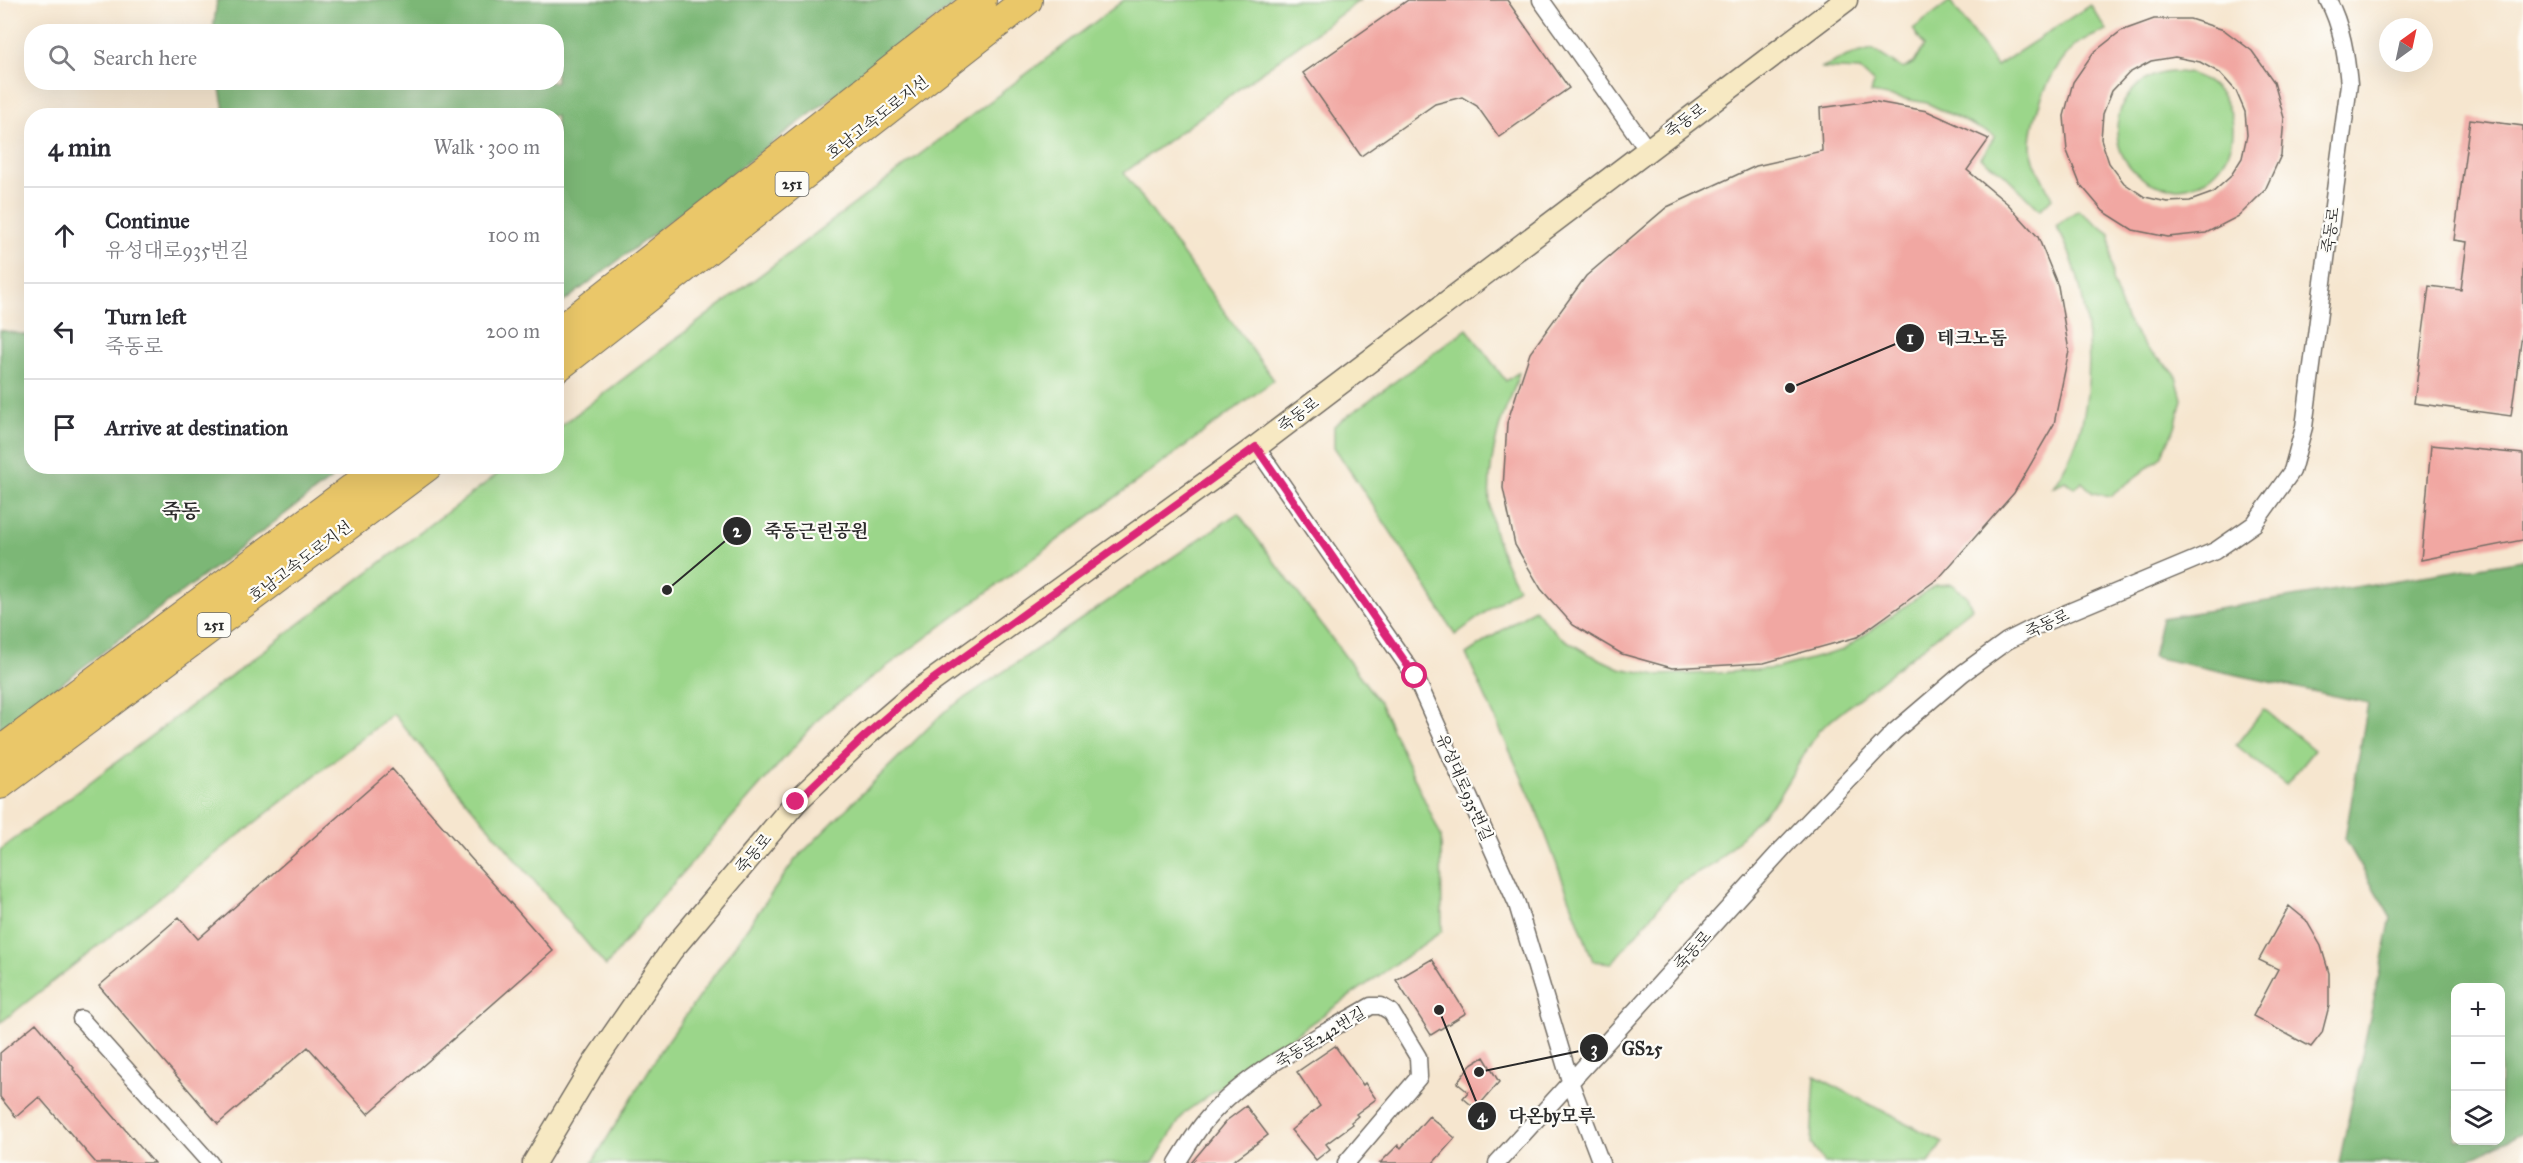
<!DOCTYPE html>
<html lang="en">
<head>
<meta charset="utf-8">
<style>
  body { margin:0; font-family:"IM FELL Great Primer","Noto Serif KR",serif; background:#f7f7f7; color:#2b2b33 }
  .controls { position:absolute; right:18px; bottom:18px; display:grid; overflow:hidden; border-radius:12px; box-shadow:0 6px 24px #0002 }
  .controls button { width:54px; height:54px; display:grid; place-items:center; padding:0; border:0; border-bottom:2px solid #e1e1e2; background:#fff; color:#2b2b33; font:30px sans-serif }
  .compass { position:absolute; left:2379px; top:18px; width:54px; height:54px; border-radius:50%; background:#fff; box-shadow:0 6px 24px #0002; rotate:33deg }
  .stop { position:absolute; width:18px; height:18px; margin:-14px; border:4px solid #db2777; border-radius:50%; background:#fff }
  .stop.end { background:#db2777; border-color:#fff; box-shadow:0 2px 6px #0008 }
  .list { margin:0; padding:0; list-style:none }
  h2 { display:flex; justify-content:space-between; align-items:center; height:78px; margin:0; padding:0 24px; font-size:26px }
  h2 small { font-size:20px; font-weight:400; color:#7c7c81 }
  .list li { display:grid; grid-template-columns:39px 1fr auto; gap:18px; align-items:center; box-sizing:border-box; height:96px; padding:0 24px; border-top:2px solid #e1e1e2 }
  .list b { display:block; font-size:22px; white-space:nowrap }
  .list p { margin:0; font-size:20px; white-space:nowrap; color:#7c7c81 }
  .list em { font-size:20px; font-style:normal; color:#7c7c81 }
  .icon { flex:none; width:33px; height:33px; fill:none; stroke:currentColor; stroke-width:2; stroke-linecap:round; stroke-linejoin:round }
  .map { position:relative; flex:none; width:2523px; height:1163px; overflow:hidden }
  .search { position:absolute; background:#fff; box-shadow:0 6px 24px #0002; left:24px; top:24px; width:540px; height:66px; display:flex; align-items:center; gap:15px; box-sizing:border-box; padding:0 21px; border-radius:24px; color:#7c7c81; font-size:22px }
  .panel { position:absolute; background:#fff; box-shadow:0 6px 24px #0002; left:24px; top:108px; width:540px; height:366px; border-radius:24px }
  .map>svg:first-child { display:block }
  .green { fill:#9bd68a; stroke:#63805a; stroke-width:1.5 }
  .forest { fill:#7cb776; stroke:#547150; stroke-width:1.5; fill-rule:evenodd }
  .building { fill:#f1a7a2; fill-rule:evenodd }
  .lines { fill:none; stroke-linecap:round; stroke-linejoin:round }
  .street-casing { stroke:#726c64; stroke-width:19 }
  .secondary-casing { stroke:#726c64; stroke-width:25 }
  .highway-casing { stroke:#726c64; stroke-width:32 }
  .street { stroke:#fff; stroke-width:16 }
  .secondary { stroke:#f7e9c3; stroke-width:22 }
  .highway { stroke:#eac769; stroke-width:30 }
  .route { stroke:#db2777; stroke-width:8 }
  .labels { text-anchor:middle; stroke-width:4.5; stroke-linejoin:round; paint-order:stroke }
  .shield { fill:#fdfcf7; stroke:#6a6a68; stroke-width:1.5 }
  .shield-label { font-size:15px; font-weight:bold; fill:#2b2b2b }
  .street-label { font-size:16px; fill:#2b2b2b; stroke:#fdfcf7 }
  .quarter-label { font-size:20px; font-weight:bold; fill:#2b2b2b; stroke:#fdfcf7 }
  .leader { fill:none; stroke:#2b2b2b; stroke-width:2 }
  .callout-dot { fill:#2b2b2b; stroke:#fdfcf7; stroke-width:2 }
  .mark-label { font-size:18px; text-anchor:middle; font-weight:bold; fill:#fff }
  .callout-label { font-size:18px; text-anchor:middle; font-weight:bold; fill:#2b2b2b; stroke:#fdfcf7; stroke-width:4.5; stroke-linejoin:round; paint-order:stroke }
</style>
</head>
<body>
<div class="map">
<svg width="2523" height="1163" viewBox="0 0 2523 1163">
  <rect width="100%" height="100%" fill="#fdfcf7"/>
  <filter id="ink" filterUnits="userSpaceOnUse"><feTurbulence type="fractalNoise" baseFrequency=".0167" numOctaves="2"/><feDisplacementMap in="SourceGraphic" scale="12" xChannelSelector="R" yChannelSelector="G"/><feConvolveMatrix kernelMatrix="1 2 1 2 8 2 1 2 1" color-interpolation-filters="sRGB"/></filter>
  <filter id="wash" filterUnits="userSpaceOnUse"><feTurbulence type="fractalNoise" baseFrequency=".008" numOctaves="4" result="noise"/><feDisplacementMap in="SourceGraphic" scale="24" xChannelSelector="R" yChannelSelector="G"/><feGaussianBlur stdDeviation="1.35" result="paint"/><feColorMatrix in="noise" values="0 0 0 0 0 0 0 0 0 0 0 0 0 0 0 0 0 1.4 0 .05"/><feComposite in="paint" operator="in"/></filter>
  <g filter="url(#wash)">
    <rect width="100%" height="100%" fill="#f6e6cf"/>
    <path class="green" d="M1124,0H1360L1124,173L1274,380L824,713L651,909L606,966L393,714L0,1023V850L507,467L556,466L557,429Z
      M1950,1L1997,66L2090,5L2107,30C2097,35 2082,39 2074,47C2051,68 2031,115 2031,147C2032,163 2045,183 2052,198L2040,210L2004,174L1981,158L1995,136L1927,103L1871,93L1874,83L1860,70L1821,68L1847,56L1872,49L1903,69L1914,63L1924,46L1913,29Z
      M2117 130a58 58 0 1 1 116 0a58 58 0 1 1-116 0Z
      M2078,210L2110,234L2112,280L2126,319L2145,347L2175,373L2182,399L2175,427L2161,457L2111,496L2093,493L2082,482L2074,488L2065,481L2053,487C2060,475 2068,463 2073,450C2100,388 2091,283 2056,226Z
      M1467,329L1506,381L1519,372C1515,392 1504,409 1499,428C1482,491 1487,532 1518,588L1455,635L1416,570L1334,447V426Z
      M1238,513L1380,703L1441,836L1442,931L1184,1113L1153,1163H592L660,1052L795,860L944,712Z
      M1951,584L1966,595L1972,608L1819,730L1777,799L1716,863L1678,884L1612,963L1593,961L1536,809L1466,654L1534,609L1559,636L1587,653L1619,668L1657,675L1718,673L1778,668L1843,650L1935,585Z
      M2264,709L2314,750L2286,785L2236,745Z
      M1815,1076L1943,1142L1929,1163H1824L1811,1144Z"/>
    <path class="forest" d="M217,0H960L557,307L556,116L225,115L219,83L556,82V32H213Z
      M0,330L31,336L32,466L347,467L0,730Z
      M2523,560V1132L2462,1163H2339L2391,918L2345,839L2368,703L2153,657L2162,618ZM2456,988H2500V1140H2456Z"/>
    <g id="blocks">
      <path class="building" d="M1408,0H1507L1569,88L1499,137L1477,106L1462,97L1435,104L1361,156L1303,73Z
        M2154,19H2190L2224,30L2252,51L2274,82L2284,118L2281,155L2265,190L2239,216L2206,233L2168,237L2133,230L2103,211L2080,184L2067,151L2064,116L2073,82L2093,53L2121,31ZM2175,57L2200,62L2220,73L2236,91L2245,112L2247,135L2242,158L2230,177L2212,193L2190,201L2167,202L2145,197L2124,183L2109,163L2101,139L2103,114L2112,91L2129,73L2151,61Z
        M1871,101L1927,111L1989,139L1967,170L2008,204L2038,237L2058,286L2069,351L2054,424L2014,493L1939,578L1857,637L1764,663L1672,668L1622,654L1573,625L1541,589L1515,545L1503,488L1507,423L1530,353L1586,276L1667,207L1756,166L1822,151L1820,108Z
        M2470,119L2523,126V327L2511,416L2414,403L2429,286L2461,290L2467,242L2454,240Z
        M2431,445L2523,454V540L2421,560Z
        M392,769L553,951L368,1114L308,1047L218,1124L99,986L179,917L198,939Z
        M2289,906L2306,920L2321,946L2329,973V1006L2322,1033L2311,1047L2253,1016L2278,969L2259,960Z
        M1432,959L1466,1013L1431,1035L1396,980Z
        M36,1023L74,1068L73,1069L154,1163H96L39,1097L16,1117L0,1097V1053Z
        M1335,1046L1363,1085L1365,1083L1376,1099L1356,1114L1358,1116L1351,1122L1353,1124L1326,1144L1330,1149L1316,1160L1291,1130L1320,1106L1297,1072Z
        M1484,1057L1499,1082L1476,1109L1463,1098L1468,1092L1457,1083L1471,1065Z
        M1246,1106L1268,1135L1230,1163H1191L1226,1121Z
        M1429,1116L1455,1138L1433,1163H1380L1398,1145L1401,1148Z"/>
    </g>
  </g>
  <g filter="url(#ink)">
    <use href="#blocks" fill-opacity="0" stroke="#726c64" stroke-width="1.5"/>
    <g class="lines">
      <g class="street-casing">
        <path id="street" d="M1541,0L1647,149
          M1256,447L1415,676L1517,904L1571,1084L1601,1163
          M81,1019L210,1163
          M1177,1163C1185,1150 1193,1137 1202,1125C1242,1073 1316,1039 1371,1006H1381L1391,1012L1418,1057L1419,1077L1346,1163
          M1497,1163L1783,848L1894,732L1963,673L2007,641L2043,623L2215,551L2254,524L2292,471L2304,427L2349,84C2346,55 2342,26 2328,0"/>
      </g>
      <g class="secondary-casing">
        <path id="secondary" d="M534,1163L596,1060L671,951L796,802L865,736L914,694L1256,447L1846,0"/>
      </g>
      <g class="highway-casing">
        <path id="highway" d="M556,334L981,0
          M556,368L1027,0
          M0,752L383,466
          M0,784L427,466"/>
      </g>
      <use href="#street" class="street"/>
      <use href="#secondary" class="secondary"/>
      <use href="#highway" class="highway"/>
    </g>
  </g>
  <g class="lines" filter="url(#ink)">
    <path class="route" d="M796,802L865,736L914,693L1256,447L1415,676"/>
  </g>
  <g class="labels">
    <g class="shield">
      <rect x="775.5" y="172" width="33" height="24" rx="4.5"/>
      <rect x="197.5" y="613" width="33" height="24" rx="4.5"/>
    </g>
    <g class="shield-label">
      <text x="792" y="189">251</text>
      <text x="214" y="630">251</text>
    </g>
    <g class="street-label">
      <text transform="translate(877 117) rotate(-38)" y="6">호남고속도로지선</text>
      <text transform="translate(1685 120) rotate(-37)" y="6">죽동로</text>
      <text transform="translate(2330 230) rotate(-82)" y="6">죽동로</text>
      <text transform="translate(1298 414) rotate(-37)" y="6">죽동로</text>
      <text transform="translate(300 561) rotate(-37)" y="6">호남고속도로지선</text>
      <text transform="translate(2047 623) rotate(-25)" y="6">죽동로</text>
      <text transform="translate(1465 787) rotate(66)" y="6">유성대로935번길</text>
      <text transform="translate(753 853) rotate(-50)" y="6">죽동로</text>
      <text transform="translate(1692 950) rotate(-48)" y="6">죽동로</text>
      <text transform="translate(1320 1037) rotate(-31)" y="6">죽동로242번길</text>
    </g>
    <g class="quarter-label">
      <text x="181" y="518">죽동</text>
    </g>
  </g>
  <path class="leader" d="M1790 388L1910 338M667 590L737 531M1479 1072L1594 1048M1439 1010L1482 1116"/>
  <g class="callout-dot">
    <circle cx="1790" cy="388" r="6"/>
    <circle cx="667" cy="590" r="6"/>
    <circle cx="1479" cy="1072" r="6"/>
    <circle cx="1439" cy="1010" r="6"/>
    <circle cx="1910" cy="338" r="15"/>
    <circle cx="737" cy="531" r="15"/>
    <circle cx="1594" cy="1048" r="15"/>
    <circle cx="1482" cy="1116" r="15"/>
  </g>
  <g class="mark-label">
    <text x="1910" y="344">1</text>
    <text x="737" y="537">2</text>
    <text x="1594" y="1055">3</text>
    <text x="1482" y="1122">4</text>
  </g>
  <g class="callout-label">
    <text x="1972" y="344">테크노돔</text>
    <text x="816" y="537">죽동근린공원</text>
    <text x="1642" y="1055">GS25</text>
    <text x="1552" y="1122">다온by모루</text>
  </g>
</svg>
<div class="controls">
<button>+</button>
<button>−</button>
<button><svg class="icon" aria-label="layers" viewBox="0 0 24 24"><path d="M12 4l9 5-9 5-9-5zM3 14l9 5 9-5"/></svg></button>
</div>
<svg class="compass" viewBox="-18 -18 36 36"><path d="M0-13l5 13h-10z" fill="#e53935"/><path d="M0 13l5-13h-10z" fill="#7c7c81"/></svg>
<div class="stop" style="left:1415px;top:676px"></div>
<div class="stop end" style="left:796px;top:802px"></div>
<div class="search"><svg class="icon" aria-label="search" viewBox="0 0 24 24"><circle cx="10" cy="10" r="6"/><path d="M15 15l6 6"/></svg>Search here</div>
<section class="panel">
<h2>4 min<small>Walk · 300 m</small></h2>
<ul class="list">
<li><svg class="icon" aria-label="ahead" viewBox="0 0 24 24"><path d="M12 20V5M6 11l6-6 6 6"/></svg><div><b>Continue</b><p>유성대로935번길</p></div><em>100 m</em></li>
<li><svg class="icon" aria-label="left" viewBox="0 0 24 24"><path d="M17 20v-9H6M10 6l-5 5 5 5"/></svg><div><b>Turn left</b><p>죽동로</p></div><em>200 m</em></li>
<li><svg class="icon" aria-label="arrive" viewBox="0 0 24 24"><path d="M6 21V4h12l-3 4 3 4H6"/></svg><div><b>Arrive at destination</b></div></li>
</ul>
</section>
</div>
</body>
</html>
